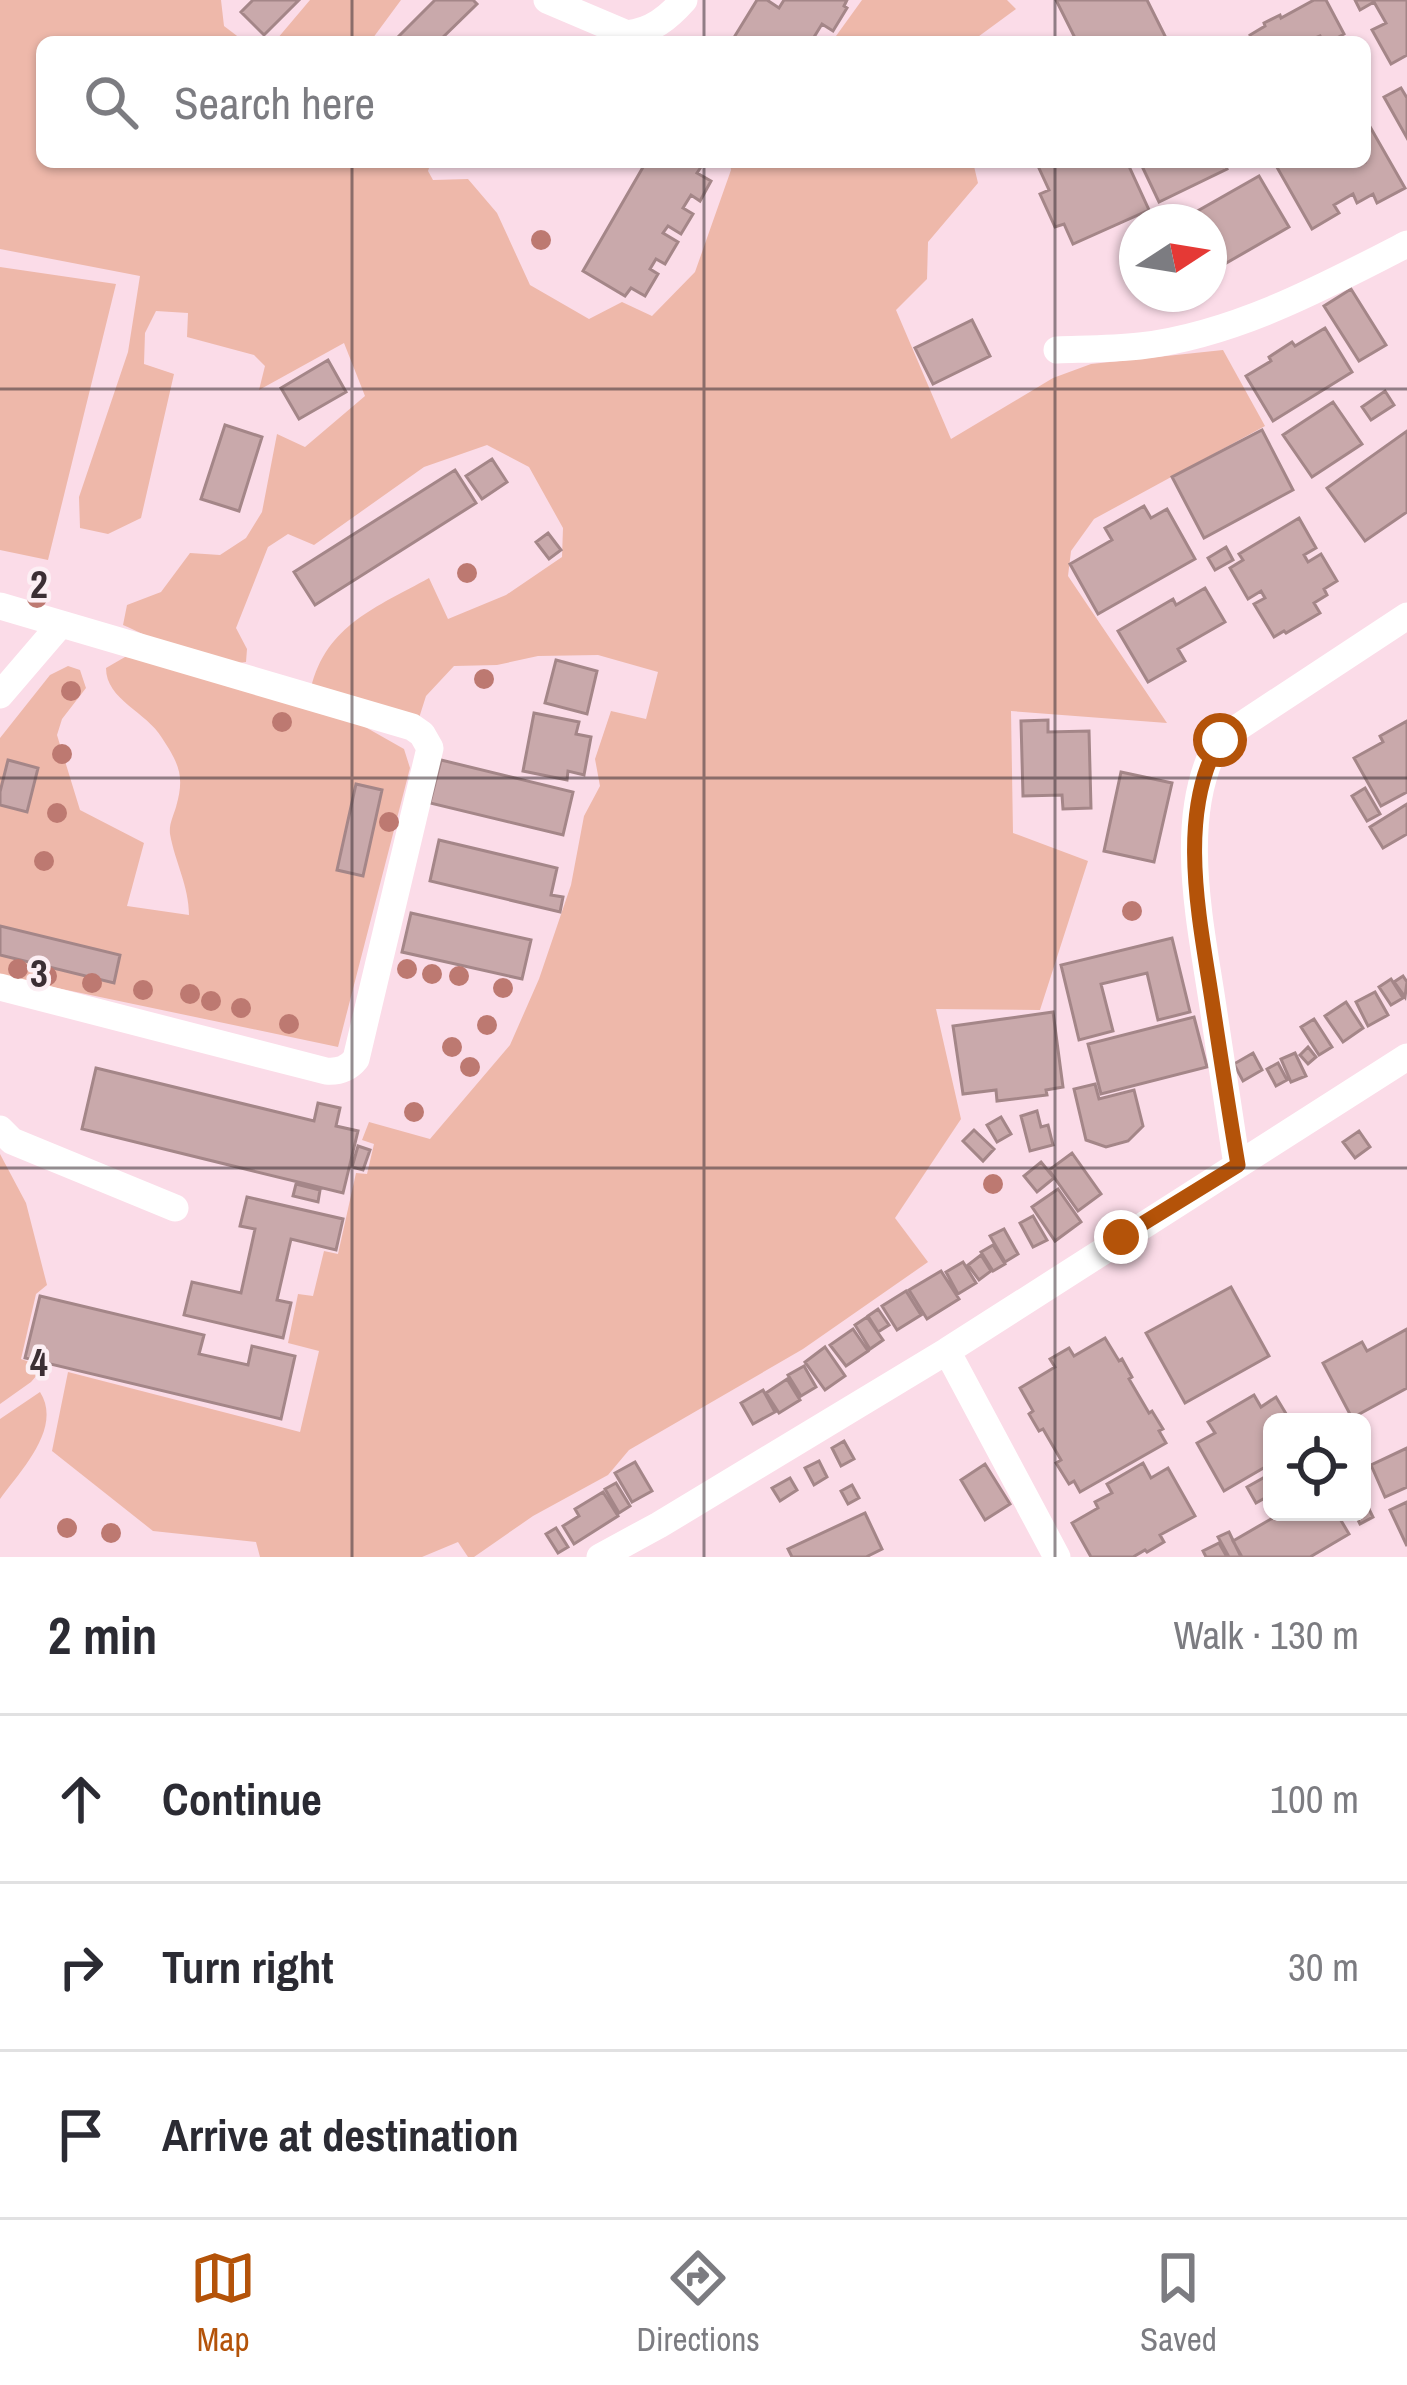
<!DOCTYPE html>
<html lang="en">
<head>
<meta charset="utf-8">
<style>
  body { margin:0; font-family:"Archivo Narrow",sans-serif; background:#f2f2f3; color:#2b2b33 }
  .controls { position:absolute; right:36px; bottom:36px; display:grid; overflow:hidden; border-radius:18px; box-shadow:0 3px 9px #0004 }
  .controls button { width:108px; height:108px; display:grid; place-items:center; padding:0; border:0; border-bottom:3px solid #e1e1e2; background:#fff; color:#2b2b33; font:60px sans-serif }
  .compass { position:absolute; left:1119px; top:204px; width:108px; height:108px; border-radius:50%; background:#fff; box-shadow:0 3px 9px #0004; rotate:78deg }
  .stop { position:absolute; width:36px; height:36px; margin:-27px; border:9px solid #b45309; border-radius:50%; background:#fff }
  .stop.end { background:#b45309; border-color:#fff; box-shadow:0 3px 12px #0008 }
  .list { margin:0; padding:0; list-style:none }
  h2 { display:flex; justify-content:space-between; align-items:center; height:156px; margin:0; padding:0 48px; font-size:51px }
  h2 small { font-size:39px; font-weight:400; color:#7c7c81 }
  .list li { display:grid; grid-template-columns:78px 1fr auto; gap:36px; align-items:center; box-sizing:border-box; height:168px; padding:0 48px; border-top:3px solid #e1e1e2 }
  .list b { display:block; font-size:45px; white-space:nowrap }
  .list em { font-size:39px; font-style:normal; color:#7c7c81 }
  .icon { flex:none; width:66px; height:66px; fill:none; stroke:currentColor; stroke-width:2; stroke-linecap:round; stroke-linejoin:round }
  .map { position:relative; flex:none; width:1407px; height:1557px; overflow:hidden }
  .search { position:absolute; background:#fff; box-shadow:0 3px 9px #0004; left:36px; right:36px; top:36px; height:132px; display:flex; align-items:center; gap:30px; box-sizing:border-box; padding:0 42px; border-radius:18px; color:#7c7c81; font-size:45px }
  .sheet { height:660px; background:#fff }
  nav { display:flex; justify-content:space-around; align-items:center; box-sizing:border-box; height:168px; border-top:3px solid #e1e1e2; background:#fff; font-size:33px; color:#7c7c81 }
  nav a { display:grid; justify-items:center; gap:6px }
  nav .on { color:#b45309 }
  .map>svg:first-child { display:block }
  .green { fill:#eeb8aa }
  .building { fill:#c9a9ab; stroke:#a48688; stroke-width:3 }
  .lines { fill:none; stroke-linecap:round; stroke-linejoin:round }
  .minor { stroke:#fff; stroke-width:27 }
  .tree { fill:#bd7971 }
  .route { stroke:#b45309; stroke-width:15 }
  .grid { fill:none; stroke:#3b2f34; stroke-width:3; stroke-opacity:0.55 }
  .grid-label { font-size:39px; text-anchor:middle; font-weight:bold; fill:#3b2f34; stroke:#fceff4; stroke-width:9; stroke-linejoin:round; paint-order:stroke }
</style>
</head>
<body>
<div class="map">
<svg width="1407" height="1557" viewBox="0 0 1407 1557">
  <rect width="100%" height="100%" fill="#fbdce8"/>
  <path class="green" d="M0,0H221L224,26L245,42H42V162H431L428,171L433,180L468,179L497,213L530,285L589,319L622,302L652,316L695,272L731,170L730,162H973L978,183L928,242L927,279L896,310L951,439L1053,378L1091,364L1223,350L1265,426L1094,519L1071,551L1068,576L1167,723L1011,711L1013,833L1088,861L1040,1010L936,1009L961,1119L895,1218L928,1262L803,1349L629,1450L608,1475L533,1516L474,1557H468L458,1542L422,1557H260L256,1542L153,1531L52,1451L68,1372L300,1432L319,1351L288,1343L298,1294L313,1296L324,1251L338,1254L356,1173L367,1174L374,1144L362,1140L369,1122L430,1139L510,1045L539,979L571,885L584,816L600,786L595,759L611,711L646,719L658,672L598,655L538,656L497,665L454,666L426,696L419,718L311,688C326,625 377,607 429,578L448,619L506,595L562,557L563,528L529,467L487,445L424,467L314,545L288,534L268,547L236,628L247,649L246,662C204,670 161,641 123,625L127,605L161,592L190,553L220,555L246,538L262,512L277,434L305,447L365,396L344,343L259,390L265,366L254,355L187,337L188,313L156,311L145,333L144,364L174,374L141,518L108,534L80,528L79,497L128,352L140,276L0,249Z
    M310,0H401L370,42H251L277,39Z
    M862,0H1007L1016,9L971,42H820L824,36H836Z
    M0,267L116,284L48,560L0,550Z
    M125,657L151,659L344,715L404,749L410,768L338,1047L0,976V738L50,675L68,666L80,670L86,688L62,719L57,735L80,810L144,843L127,906L189,915C189,886 175,862 170,834C169,824 173,817 176,807C185,776 179,764 162,738C147,712 106,700 106,668Z
    M0,1154L26,1203L47,1285L36,1294L21,1359L44,1367L31,1382L0,1404Z
    M40,1392C63,1428 20,1471 0,1499V1419Z"/>
  <path class="building" d="M253,0H299L264,35L241,12Z
    M435,0H473L477,4L438,42H393Z
    M757,0H767L779,8L784,0H847L844,6L847,8L833,31L822,24L811,42H737L733,39Z
    M1056,0H1147L1168,42H1077Z
    M1314,0H1326L1344,34L1330,42H1323L1320,36L1315,38L1317,42H1253L1250,35L1265,26L1264,23L1280,15L1281,18Z
    M1355,0H1407V55L1391,64L1372,30L1386,23L1374,2L1360,10Z
    M1401,88L1407,98V138L1384,97Z
    M1365,118L1405,188L1377,203L1373,194L1357,203L1353,194L1334,205L1339,213L1312,229L1274,162H1365Z
    M646,162H694L701,167L697,173L711,181L700,201L691,195L683,208L693,214L681,234L668,226L663,233L678,242L665,264L656,259L650,269L658,274L645,296L631,288L625,296L583,271Z
    M1046,162H1127L1149,210L1073,244L1064,224L1055,227L1040,194L1049,190L1038,166Z
    M1140,162H1224L1227,169L1159,202Z
    M1259,176L1289,227L1209,273V222L1180,221Z
    M1167,208L1176,221L1155,222L1153,219Z
    M1351,289L1386,345L1359,361L1324,306Z
    M972,320L990,356L933,384L915,348Z
    M1325,328L1352,372L1273,421L1246,376L1271,361L1269,357L1292,342L1295,346Z
    M328,360L346,392L299,419L281,388Z
    M1385,391L1394,405L1371,420L1362,407Z
    M1333,402L1362,444L1312,477L1283,435Z
    M225,425L262,437L239,511L201,499Z
    M1262,430L1293,490L1204,538L1172,477Z
    M1407,431V512L1365,541L1327,488Z
    M492,459L507,482L482,499L466,476Z
    M455,470L476,503L315,605L294,572Z
    M1144,506L1151,518L1167,509L1195,559L1098,614L1070,564L1112,540L1105,528Z
    M1299,518L1316,548L1304,555L1308,562L1321,554L1337,581L1324,589L1327,595L1314,603L1320,613L1286,633L1284,631L1274,637L1254,604L1265,598L1261,591L1248,599L1230,568L1243,560L1239,554Z
    M548,533L561,550L549,559L536,542Z
    M1226,547L1233,560L1215,570L1208,558Z
    M1205,588L1225,622L1178,649L1185,661L1148,682L1118,631L1173,599L1176,605Z
    M556,660L597,671L587,714L545,703Z
    M534,713L579,722L576,734L591,737L584,775L568,771L567,780L523,771Z
    M1048,720V732L1089,731L1091,808L1063,809L1062,795L1023,796L1021,721Z
    M1407,721V792L1381,806L1354,758L1383,742L1380,736Z
    M8,760L38,768L27,812L0,805V792Z
    M441,760L573,792L563,835L430,803Z
    M1121,772L1172,783L1154,862L1104,851Z
    M356,784L382,790L363,876L337,870Z
    M1365,788L1380,814L1367,821L1352,796Z
    M1407,804V834L1383,848L1370,827Z
    M439,840L557,868L551,895L563,897L560,912L430,881Z
    M411,913L531,940L522,979L402,952Z
    M0,926L120,955L114,983L0,955Z
    M1172,938L1190,1012L1158,1020L1147,973L1101,984L1113,1031L1079,1040L1061,965Z
    M1403,976L1407,982L1405,997L1394,982Z
    M1391,979L1403,998L1391,1005L1379,987Z
    M1375,992L1388,1015L1368,1026L1356,1002Z
    M1346,1002L1363,1028L1343,1042L1325,1016Z
    M1053,1012L1063,1087L1046,1090L1047,1095L997,1101L996,1090L963,1094L953,1026Z
    M1194,1017L1207,1067L1101,1094L1088,1044Z
    M1314,1019L1332,1047L1319,1055L1301,1027Z
    M1308,1047L1316,1057L1308,1064L1300,1055Z
    M1253,1053L1262,1070L1243,1081L1234,1064Z
    M1295,1053L1306,1076L1291,1082L1281,1059Z
    M1278,1063L1287,1080L1276,1086L1267,1069Z
    M96,1068L314,1121L318,1103L340,1108L336,1126L358,1131L343,1193L82,1129Z
    M1095,1084L1099,1099L1134,1090L1143,1126L1128,1141L1106,1147L1086,1140L1074,1089Z
    M1037,1111L1041,1127L1048,1125L1053,1145L1030,1151L1021,1116Z
    M1001,1117L1011,1134L997,1142L987,1125Z
    M974,1130L994,1149L983,1161L963,1141Z
    M1359,1131L1370,1147L1355,1158L1343,1142Z
    M358,1146L370,1150L363,1170L352,1167Z
    M1072,1153L1101,1194L1078,1211L1049,1170Z
    M1041,1162L1054,1178L1037,1192L1024,1176Z
    M296,1184L320,1190L318,1202L293,1196Z
    M1058,1189L1081,1222L1055,1241L1032,1207Z
    M247,1197L343,1219L336,1250L291,1239L277,1300L291,1303L283,1338L184,1315L192,1282L241,1293L255,1229L240,1226Z
    M1033,1216L1047,1240L1033,1247L1020,1223Z
    M1004,1229L1018,1254L1005,1262L990,1236Z
    M993,1245L1005,1264L993,1271L981,1252Z
    M981,1255L991,1271L979,1280L968,1265Z
    M963,1262L976,1283L958,1294L946,1272Z
    M941,1271L959,1299L927,1319L909,1290Z
    M1231,1287L1269,1356L1185,1403L1146,1333Z
    M906,1291L921,1315L897,1330L882,1306Z
    M40,1296L204,1335L199,1354L248,1365L252,1346L295,1356L281,1419L25,1358Z
    M878,1309L889,1325L878,1332L868,1316Z
    M867,1317L883,1340L870,1349L855,1325Z
    M853,1329L868,1351L846,1366L830,1345Z
    M1407,1329V1388L1352,1418L1323,1363L1362,1342L1367,1351Z
    M1105,1338L1119,1361L1122,1359L1132,1377L1129,1379L1149,1413L1152,1411L1163,1429L1159,1431L1166,1443L1080,1492L1074,1481L1069,1484L1056,1463L1061,1460L1043,1429L1039,1431L1029,1414L1033,1411L1020,1388L1055,1367L1050,1359L1069,1348L1074,1356Z
    M825,1347L845,1376L825,1390L805,1362Z
    M804,1366L816,1387L801,1396L788,1375Z
    M787,1379L800,1400L779,1413L766,1393Z
    M763,1390L775,1412L753,1424L741,1403Z
    M1254,1395L1261,1407L1276,1397L1291,1422H1272V1463L1224,1491L1197,1443L1215,1433L1208,1422Z
    M844,1441L854,1459L841,1466L832,1448Z
    M1407,1448V1487L1385,1497L1371,1465Z
    M819,1461L827,1477L814,1485L805,1468Z
    M635,1462L652,1491L632,1502L615,1473Z
    M1143,1463L1151,1478L1168,1468L1195,1516L1160,1535L1164,1542L1147,1552L1145,1550L1133,1557H1091L1072,1523L1098,1508L1095,1502L1112,1493L1107,1484Z
    M985,1464L1010,1504L985,1520L961,1480Z
    M1272,1473V1494L1256,1503L1247,1487Z
    M790,1478L797,1490L780,1501L772,1488Z
    M616,1483L630,1506L619,1513L605,1489Z
    M852,1485L859,1498L848,1504L841,1491Z
    M603,1492L618,1516L574,1544L563,1526L579,1516L575,1509Z
    M1364,1499L1373,1517L1360,1524L1354,1512H1362Z
    M1407,1502V1546L1390,1510Z
    M1283,1512H1336L1349,1534L1310,1557H1242L1233,1541Z
    M865,1513L882,1549L866,1557H792L788,1549Z
    M556,1528L568,1547L558,1553L546,1534Z
    M1229,1532L1241,1557H1229L1218,1537Z
    M1219,1543L1227,1557H1206L1203,1551Z"/>
  <g class="lines">
    <path class="minor" d="M547,0L627,34C652,31 668,18 684,0
      M1057,350C1084,349 1113,349 1140,346C1234,335 1324,287 1407,244
      M0,606L412,727L422,734L430,748L356,1059C348,1069 339,1072 326,1071L0,987
      M0,695L60,625
      M0,1129L12,1141L175,1208
      M1237,1165C1229,1112 1221,1059 1213,1007C1201,925 1175,816 1219,740L1407,616
      M947,1351L1057,1557
      M600,1557L659,1525L947,1351L1407,1057"/>
  </g>
  <g class="tree">
    <circle cx="541" cy="240" r="10"/>
    <circle cx="467" cy="573" r="10"/>
    <circle cx="37" cy="598" r="10"/>
    <circle cx="484" cy="679" r="10"/>
    <circle cx="71" cy="691" r="10"/>
    <circle cx="282" cy="722" r="10"/>
    <circle cx="62" cy="754" r="10"/>
    <circle cx="57" cy="813" r="10"/>
    <circle cx="389" cy="822" r="10"/>
    <circle cx="44" cy="861" r="10"/>
    <circle cx="1132" cy="911" r="10"/>
    <circle cx="18" cy="969" r="10"/>
    <circle cx="407" cy="969" r="10"/>
    <circle cx="432" cy="974" r="10"/>
    <circle cx="47" cy="976" r="10"/>
    <circle cx="459" cy="976" r="10"/>
    <circle cx="92" cy="983" r="10"/>
    <circle cx="503" cy="988" r="10"/>
    <circle cx="143" cy="990" r="10"/>
    <circle cx="190" cy="994" r="10"/>
    <circle cx="211" cy="1001" r="10"/>
    <circle cx="241" cy="1008" r="10"/>
    <circle cx="289" cy="1024" r="10"/>
    <circle cx="487" cy="1025" r="10"/>
    <circle cx="452" cy="1047" r="10"/>
    <circle cx="470" cy="1067" r="10"/>
    <circle cx="414" cy="1112" r="10"/>
    <circle cx="993" cy="1184" r="10"/>
    <circle cx="67" cy="1528" r="10"/>
    <circle cx="111" cy="1533" r="10"/>
  </g>
  <g class="lines">
    <path class="route" d="M1121,1237L1238,1165C1229,1112 1221,1059 1213,1007C1201,925 1175,816 1220,740"/>
  </g>
  <path class="grid" d="M352,0V42M704,0V42M1055,0V42M352,162V1557M704,162V1557M1055,162V1557M0,389H1407M0,778H1407M0,1168H1407"/>
  <g class="grid-label">
    <text x="39" y="598">2</text>
    <text x="39" y="987">3</text>
    <text x="39" y="1376">4</text>
  </g>
</svg>
<div class="controls">
<button><svg class="icon" aria-label="locate" viewBox="0 0 24 24"><circle cx="12" cy="12" r="6"/><path d="M12 2v4M12 18v4M2 12h4M18 12h4"/></svg></button>
</div>
<svg class="compass" viewBox="-18 -18 36 36"><path d="M0-13l5 13h-10z" fill="#e53935"/><path d="M0 13l5-13h-10z" fill="#7c7c81"/></svg>
<div class="stop" style="left:1220px;top:740px"></div>
<div class="stop end" style="left:1121px;top:1237px"></div>
<div class="search"><svg class="icon" aria-label="search" viewBox="0 0 24 24"><circle cx="10" cy="10" r="6"/><path d="M15 15l6 6"/></svg>Search here</div>
</div>
<section class="sheet">
<h2>2 min<small>Walk · 130 m</small></h2>
<ul class="list">
<li><svg class="icon" aria-label="ahead" viewBox="0 0 24 24"><path d="M12 20V5M6 11l6-6 6 6"/></svg><div><b>Continue</b></div><em>100 m</em></li>
<li><svg class="icon" aria-label="right" viewBox="0 0 24 24"><path d="M7 20v-9h11M14 6l5 5-5 5"/></svg><div><b>Turn right</b></div><em>30 m</em></li>
<li><svg class="icon" aria-label="arrive" viewBox="0 0 24 24"><path d="M6 21V4h12l-3 4 3 4H6"/></svg><div><b>Arrive at destination</b></div></li>
</ul>
</section>
<nav>
<a class="on"><svg class="icon" aria-label="map" viewBox="0 0 24 24"><path d="M3 6l6-2 6 2 6-2v14l-6 2-6-2-6 2zM9 4v14M15 6v14"/></svg>Map</a>
<a><svg class="icon" aria-label="directions" viewBox="0 0 24 24"><path d="M12 3l9 9-9 9-9-9zM9 14v-3h6M13 9l2 2-2 2"/></svg>Directions</a>
<a><svg class="icon" aria-label="saved" viewBox="0 0 24 24"><path d="M7 4h10v16l-5-4-5 4z"/></svg>Saved</a>
</nav>
</body>
</html>
